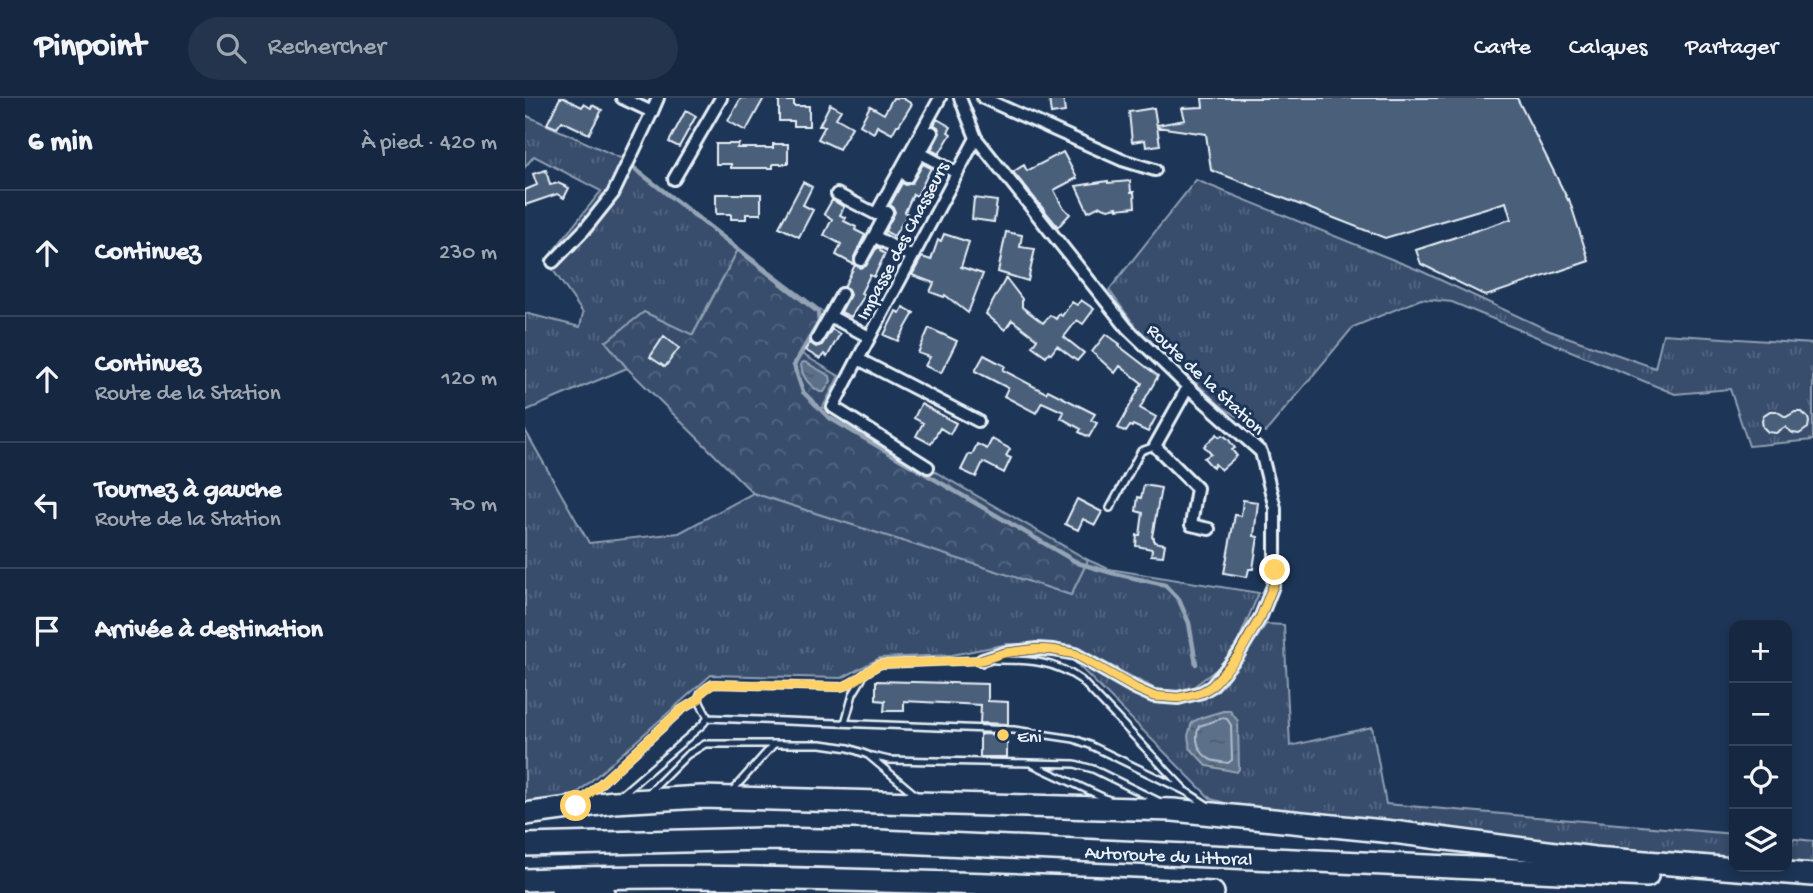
<!DOCTYPE html>
<html lang="fr">
<head>
<meta charset="utf-8">
<style>
  body { margin:0; font-family:"Gochi Hand",sans-serif; background:#23344c; color:#f1f3f6 }
  .controls { position:absolute; right:21px; bottom:21px; display:grid; overflow:hidden; border-radius:14px; box-shadow:0 4px 10px #0003 }
  .controls button { width:63px; height:63px; display:grid; place-items:center; padding:0; border:0; border-bottom:2px solid #35445a; background:#162841; color:#f1f3f6; font:35px sans-serif }
  .stop { position:absolute; width:21px; height:21px; margin:-16px; border:5px solid #ffd166; border-radius:50%; background:#fff }
  .stop.end { background:#ffd166; border-color:#fff; box-shadow:0 2px 7px #0008 }
  .list { margin:0; padding:0; list-style:none }
  h2 { display:flex; justify-content:space-between; align-items:center; height:91px; margin:0; padding:0 28px; font-size:30px }
  h2 small { font-size:23px; font-weight:400; color:#9ea6b1 }
  .list li { display:grid; grid-template-columns:46px 1fr auto; gap:21px; align-items:center; box-sizing:border-box; height:126px; padding:0 28px; border-top:2px solid #35445a }
  .list b { display:block; font-size:26px; white-space:nowrap }
  .list p { margin:0; font-size:23px; white-space:nowrap; color:#9ea6b1 }
  .list em { font-size:23px; font-style:normal; color:#9ea6b1 }
  .icon { flex:none; width:38px; height:38px; fill:none; stroke:currentColor; stroke-width:2; stroke-linecap:round; stroke-linejoin:round }
  .map { position:relative; flex:none; width:1288px; height:795px; overflow:hidden }
  header { display:flex; align-items:center; gap:42px; box-sizing:border-box; height:98px; padding:0 35px; background:#162841; border-bottom:2px solid #35445a }
  header strong { font-size:33px }
  nav { display:flex; gap:38px; margin-inline-start:auto; font-size:24px }
  .search { width:490px; height:63px; background:#23344c; display:flex; align-items:center; gap:18px; box-sizing:border-box; padding:0 24px; border-radius:38px; color:#9ea6b1; font-size:26px }
  main { display:flex }
  aside { flex:1; background:#162841 }
  .map>svg:first-child { display:block }
  .grass { fill:url(#grass-tufts); stroke:#909fb2; stroke-width:2 }
  .forest { fill:url(#forest-crowns); stroke:#909fb2; stroke-width:2 }
  .water { fill:url(#water-ripples); stroke:#95a4b5; stroke-width:2 }
  .lines { fill:none; stroke-linecap:round; stroke-linejoin:round }
  .shore { stroke:#b0bdcc; stroke-width:2 }
  .stream { stroke:#95a4b5; stroke-width:4.5 }
  .building { fill:#495e7a; stroke:#e8f1f8; stroke-width:2 }
  .service-casing { stroke:#e8f1f8; stroke-width:10 }
  .minor-casing { stroke:#e8f1f8; stroke-width:16 }
  .motorway-casing { stroke:#e8f1f8; stroke-width:26 }
  .service { stroke:#1d3557; stroke-width:5 }
  .minor { stroke:#1d3557; stroke-width:10 }
  .motorway { stroke:#1d3557; stroke-width:21 }
  .route { stroke:#ffd166; stroke-width:9 }
  .poi-dot { fill:#ffd166; stroke:#1d3557; stroke-width:2.5 }
  .labels { text-anchor:middle; stroke-width:6; stroke-linejoin:round; paint-order:stroke }
  .street-label { font-size:19px; fill:#e8f1f8; stroke:#1d3557 }
  .poi-label { font-size:19px; fill:#e8f1f8; stroke:#1d3557; text-anchor:start }
</style>
</head>
<body>
<header>
<strong>Pinpoint</strong>
<div class="search"><svg class="icon" aria-label="search" viewBox="0 0 24 24"><circle cx="10" cy="10" r="6"/><path d="M15 15l6 6"/></svg>Rechercher</div>
<nav><a>Carte</a><a>Calques</a><a>Partager</a></nav>
</header>
<main>
<aside>
<h2>6 min<small>À pied · 420 m</small></h2>
<ul class="list">
<li><svg class="icon" aria-label="ahead" viewBox="0 0 24 24"><path d="M12 20V5M6 11l6-6 6 6"/></svg><div><b>Continuez</b></div><em>230 m</em></li>
<li><svg class="icon" aria-label="ahead" viewBox="0 0 24 24"><path d="M12 20V5M6 11l6-6 6 6"/></svg><div><b>Continuez</b><p>Route de la Station</p></div><em>120 m</em></li>
<li><svg class="icon" aria-label="left" viewBox="0 0 24 24"><path d="M17 20v-9H6M10 6l-5 5 5 5"/></svg><div><b>Tournez à gauche</b><p>Route de la Station</p></div><em>70 m</em></li>
<li><svg class="icon" aria-label="arrive" viewBox="0 0 24 24"><path d="M6 21V4h12l-3 4 3 4H6"/></svg><div><b>Arrivée à destination</b></div></li>
</ul>
</aside>
<div class="map">
<svg width="1288" height="795" viewBox="0 0 1288 795">
  <defs>
    <pattern id="grass-tufts" width="24" height="20" patternUnits="userSpaceOnUse" patternTransform="scale(1.75)"><rect width="24" height="20" fill="#374d6c"/><path d="M3 7l-1-3M5 7V3M7 7l1-3M15 17l-1-3M17 17v-4M19 17l1-3" fill="none" stroke="#546782"/></pattern>
    <pattern id="forest-crowns" width="20" height="18" patternUnits="userSpaceOnUse" patternTransform="scale(1.75)"><rect width="20" height="18" fill="#374d6c"/><path d="M2 6a3 3 0 1 1 6 0M12 15a3 3 0 1 1 6 0" fill="none" stroke="#546782"/></pattern>
    <pattern id="water-ripples" width="26" height="14" patternUnits="userSpaceOnUse" patternTransform="scale(1.75)"><rect width="26" height="14" fill="#5d7089"/><path d="M2 4q2-2 4 0t4 0M15 11q2-2 4 0t4 0" fill="none" stroke="#505a66"/></pattern>
  </defs>
  <rect width="100%" height="100%" fill="#1d3557"/>
  <filter id="ink" filterUnits="userSpaceOnUse"><feTurbulence type="fractalNoise" baseFrequency=".0143" numOctaves="2"/><feDisplacementMap in="SourceGraphic" scale="14" xChannelSelector="R" yChannelSelector="G"/><feConvolveMatrix kernelMatrix="1 2 1 2 8 2 1 2 1" color-interpolation-filters="sRGB"/></filter>
  <g filter="url(#ink)">
    <path class="grass" d="M0,17L100,62L214,150L167,237L81,243L102,270L0,313V215L55,229L58,215L21,162L76,93L9,58L0,69Z
      M671,82L896,173L1025,233L1130,270L1138,236L1288,246V342L1224,348L1205,291L1150,296L927,204L896,201L828,229L740,335L697,309L613,232L584,192Z
      M0,332L64,445L154,435L228,395L546,497L563,462L584,471L734,495L712,546L692,571L663,593L636,594L546,547L483,546L427,557L355,560L317,580L186,577L49,698L0,706Z
      M741,526L759,527L765,648L847,629L861,706L1209,736V763C1044,751 879,729 714,709L686,701L548,562L597,589L636,605L668,602L693,589L722,555Z
      M1262,740L1288,743V768L1262,767Z"/>
    <path class="forest" d="M214,150L303,218L277,256L314,278L298,309L563,462L546,497L228,395L102,270L81,244L119,214L168,237Z"/>
    <path class="water" d="M280,264L305,278L306,283L299,294H295C285,288 276,278 276,265Z
      M698,613H705L713,623L714,671L712,674L682,668L665,650L663,638L667,624L678,619Z"/>
    <g class="lines">
      <path class="shore" d="M698,620L702,621L706,627L707,662L703,665C699,664 691,664 686,662C673,655 669,641 674,628Z"/>
      <path class="stream" d="M109,70L293,214L294,224L269,267L278,294L303,319L553,465L587,475L640,487L654,502L664,525L671,566"/>
    </g>
    <path class="building" d="M35,0H39L57,9L59,6L66,10L67,7L77,12L64,36L37,23L32,30L22,26Z
      M216,0H239L221,33L203,23Z
      M368,0H377L387,6L374,27H372L367,36L352,28L349,35L335,27L345,8L359,16Z
      M524,0H538L540,14L526,16Z
      M677,0H992L1043,102L1044,101L1064,163L961,198L896,166L891,152L986,121L981,104L860,140L686,72L681,36L632,29V27L660,22L657,10L678,9Z
      M254,3H269V8H284V28H269V23H254Z
      M305,6L316,12L311,20L327,29L314,51L293,41L300,28H294Z
      M629,10L635,47L621,49L620,42L607,44L604,14Z
      M161,12L171,18L154,49L144,44Z
      M412,21L426,29L423,34L426,36L414,56L406,52L415,35L413,29L409,27Z
      M191,46H214L212,50H248V46H263V66H248V70H206V66H191Z
      M538,54L552,80L529,92L537,108L545,116L533,129L488,74L499,67L502,73Z
      M398,66L406,70L392,98L388,96L380,114L383,116L369,138L360,133L370,114L368,109L365,107L377,85L381,87L387,85Z
      M21,72L25,87L33,85L44,90L39,100L32,96L0,107V92L12,87L8,76Z
      M583,83V85L605,83L606,94H609L610,109L592,111V109L583,111L575,108L563,114L551,88Z
      M278,84L287,89L278,107L288,112L274,139L254,129Z
      M191,96H236V116H221V121H206V116H191Z
      M449,100L472,103L469,124L447,121Z
      M307,102L319,109L315,117L321,120L319,123L331,129L330,132L340,137L329,159L330,167L336,170L341,168L352,149L356,151L355,153L360,156L349,179L345,177L336,195L340,197L326,219L316,214L325,197L323,191L319,189L330,167L311,157L316,146L299,137L307,121L299,116Z
      M481,134L497,137L495,149L510,151L503,183L473,174Z
      M419,136L444,144L436,169L458,176L443,215L420,197L419,199L405,194L409,185L387,177L397,159L406,162L413,142L416,143Z
      M481,180L497,201V209L518,225L525,217L531,221L534,216L537,218L547,204L552,207L556,202L569,211L558,226L552,222L539,239L559,255L552,263L532,248L526,256L524,254L521,258L507,248L512,241L487,222L480,232L461,216Z
      M378,209L389,215L373,243L359,237L371,213L375,215Z
      M404,230L432,243L416,275L400,268L405,259L393,255Z
      M307,231L315,236L302,259L299,256L295,261L280,252L285,245L291,249L297,247Z
      M581,236L595,246L594,248L633,278L615,310L631,319L623,334L608,327L607,329L605,328L601,334L593,330L617,285L595,268L590,275L567,254Z
      M139,238L154,250L140,269L125,259Z
      M459,257L480,268L478,272L521,295L523,292L570,316L566,322L572,325L564,339L554,334L556,331L536,320L539,314L517,304L511,315L479,298L483,290L450,273Z
      M396,306L431,325L425,336L415,330L406,346L391,338L398,325L389,320Z
      M1245,313H1251L1261,319L1270,314H1277L1283,320L1284,324L1283,330L1274,336L1268,335L1260,329L1251,335L1243,334L1238,329L1237,323L1239,317Z
      M692,336L695,339L698,337L703,341L710,350L707,352L712,358L696,372L690,366L688,370L679,360L686,356L679,348Z
      M467,341L485,351L481,358L486,360L479,375L458,364L451,379L436,372L444,356L447,357L452,346L462,351Z
      M619,387L636,390L627,439L629,440V444L640,446L638,458L626,457L627,451L611,448L612,437H615L618,415L611,413L613,399L616,400Z
      M552,401L577,414L570,427L558,421L553,432L540,426Z
      M718,402L733,404L729,438L733,439L728,471H724L722,479L699,475L710,417L716,418Z
      M351,583L463,586V603L483,604V626L455,625L456,607L379,603V613H359L360,603L351,602Z
      M455,636L482,637V659H455Z"/>
    <g class="lines">
      <g class="service-casing">
        <path id="service" d="M585,410L616,353L630,348
          M470,562C504,562 528,562 556,582L658,690
          M183,620C176,604 165,598 188,586L316,589C332,585 341,572 356,566L457,562
          M320,625L328,596L337,581
          M347,658L364,662L550,666L568,671L633,703
          M507,666L584,702
          M207,693L249,646
          M97,696L177,627L183,620L489,632L549,641L565,647L662,694L682,707
          M123,696L162,657L180,646H296L324,650L343,657L392,698
          M60,700L156,612L174,601"/>
      </g>
      <g class="minor-casing">
        <path id="minor" d="M97,0L127,14L133,0
          M435,0L451,40L602,230L663,289L736,354L750,410V472L748,488L736,518L713,557L687,588L677,594L653,600L628,598L610,590L550,556L528,552L512,551L479,555L457,562
          M458,0L597,62L630,72
          M451,40L333,261L453,323
          M395,55L432,75
          M382,79L407,34
          M149,81L196,0
          M312,96L351,116L415,0
          M349,138L387,159
          M336,162L362,114
          M28,164L60,131L88,96L127,14
          M305,218L344,239
          M292,241L317,196
          M333,261L308,309L403,369
          M663,289L630,348L672,390L666,427L684,431"/>
      </g>
      <g class="motorway-casing">
        <g id="motorway">
          <path d="M0,716L89,704L177,699L648,712L868,734L1069,760L1288,777"/>
          <path id="s1" d="M0,747L239,741L354,743L1122,778"/>
          <path d="M0,782C106,777 212,779 317,782C441,785 564,789 688,795"/>
          <path d="M37,794L79,795"/>
        </g>
      </g>
      <use href="#service" class="service"/>
      <use href="#minor" class="minor"/>
      <use href="#motorway" class="motorway"/>
    </g>
  </g>
  <g class="lines" filter="url(#ink)">
    <path class="route" d="M51,708L156,612L174,601L177,594L188,586L316,589C332,585 341,572 356,566L457,562L479,555L512,551L528,552L550,556L610,590L628,598L653,600L663,598L677,594L687,588L713,558L736,518L748,488L750,472"/>
  </g>
  <circle class="poi-dot" cx="478" cy="637" r="7"/>
  <g class="labels">
    <g class="street-label">
      <text transform="translate(376 142) rotate(-62)" y="7">Impasse des Chasseurs</text>
      <text transform="translate(682 280) rotate(43)" y="7">Route de la Station</text>
      <text dy="7" stroke="none"><textPath href="#s1" startOffset="644">Autoroute du Littoral</textPath></text>
    </g>
    <g class="poi-label">
      <text x="492" y="644">Eni</text>
    </g>
  </g>
</svg>
<div class="controls">
<button>+</button>
<button>−</button>
<button><svg class="icon" aria-label="locate" viewBox="0 0 24 24"><circle cx="12" cy="12" r="6"/><path d="M12 2v4M12 18v4M2 12h4M18 12h4"/></svg></button>
<button><svg class="icon" aria-label="layers" viewBox="0 0 24 24"><path d="M12 4l9 5-9 5-9-5zM3 14l9 5 9-5"/></svg></button>
</div>
<div class="stop" style="left:51px;top:708px"></div>
<div class="stop end" style="left:750px;top:472px"></div>
</div>
</main>
</body>
</html>
